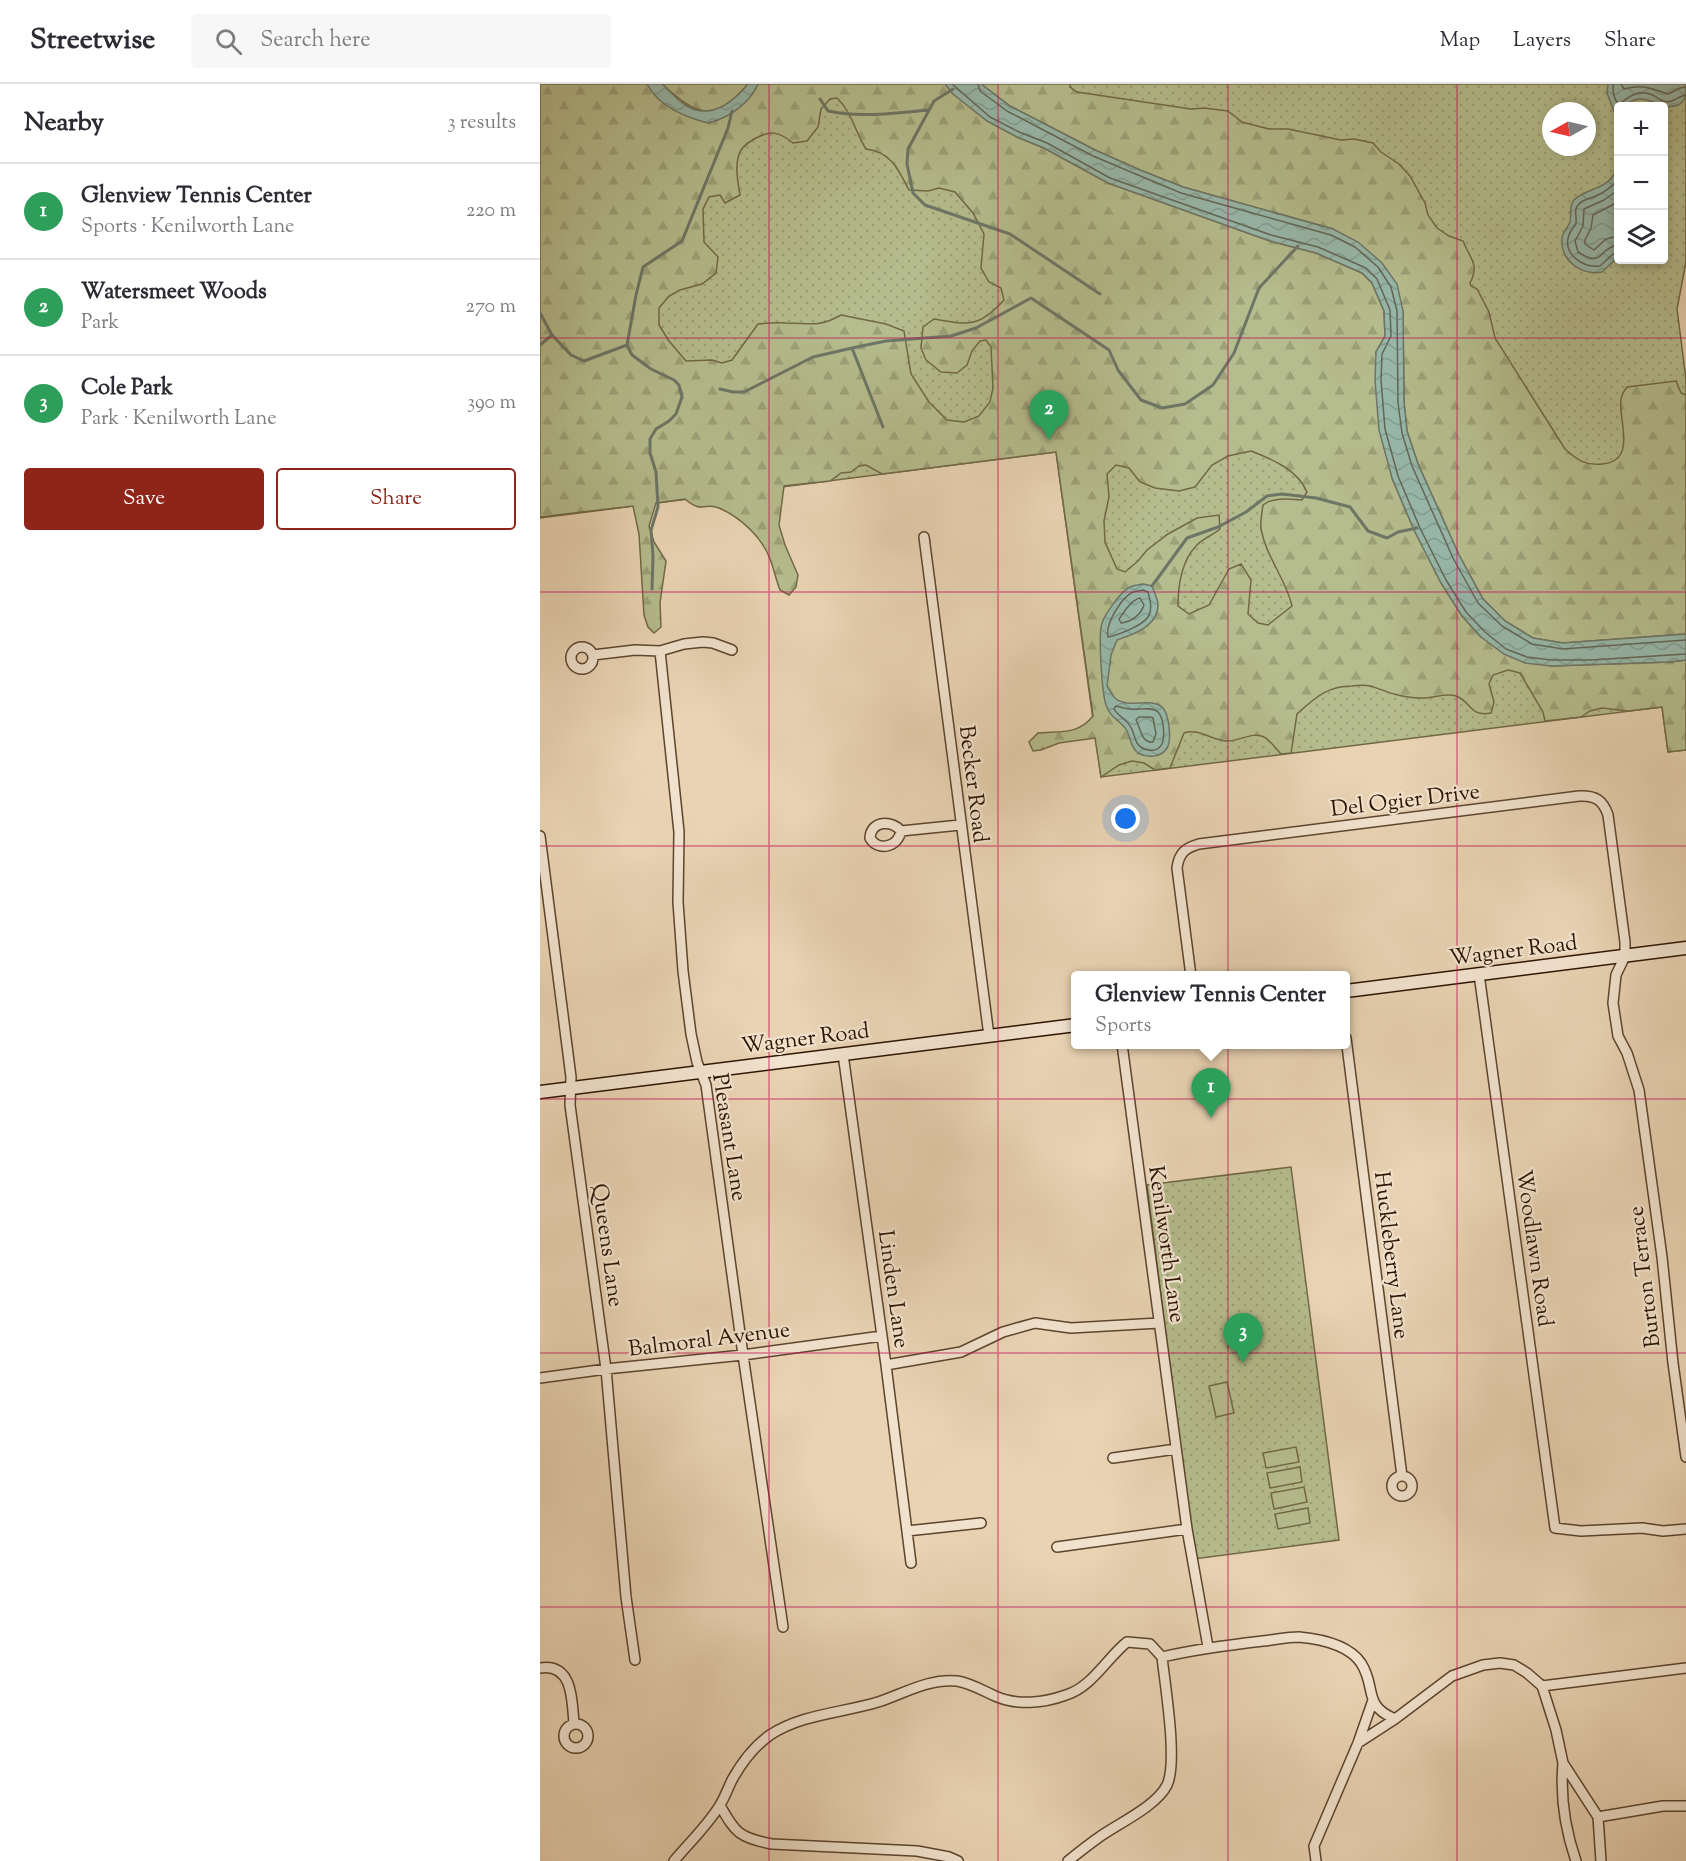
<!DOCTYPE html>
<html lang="en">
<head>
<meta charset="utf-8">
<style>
  body { margin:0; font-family:"Sorts Mill Goudy",serif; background:#f7f7f7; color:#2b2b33 }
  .controls { position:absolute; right:18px; top:18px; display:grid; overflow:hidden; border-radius:6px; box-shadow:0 3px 9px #0003 }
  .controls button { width:54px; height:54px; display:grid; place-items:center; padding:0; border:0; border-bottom:2px solid #e1e1e2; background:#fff; color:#2b2b33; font:30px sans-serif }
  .compass { position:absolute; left:1002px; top:18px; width:54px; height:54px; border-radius:50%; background:#fff; box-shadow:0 3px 9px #0003; rotate:262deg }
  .you { position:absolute; left:586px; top:735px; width:21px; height:21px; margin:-15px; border:4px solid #fff; border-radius:50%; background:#1a73e8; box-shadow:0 0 0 9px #1a73e833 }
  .badge { display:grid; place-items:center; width:39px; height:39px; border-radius:50%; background:#8f2418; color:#fff; font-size:20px; font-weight:700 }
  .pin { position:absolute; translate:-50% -50px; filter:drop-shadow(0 2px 3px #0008) }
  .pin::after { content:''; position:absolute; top:32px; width:21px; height:18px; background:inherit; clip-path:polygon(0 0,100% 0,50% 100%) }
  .popup { position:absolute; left:531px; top:887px; width:279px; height:78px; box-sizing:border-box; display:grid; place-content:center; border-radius:6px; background:#fff; filter:drop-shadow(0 2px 4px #0005); font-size:20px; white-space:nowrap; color:#7c7c81 }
  .popup b { font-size:22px; color:#2b2b33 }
  .popup::after { content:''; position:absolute; left:50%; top:100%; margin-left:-12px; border:12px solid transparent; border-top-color:#fff }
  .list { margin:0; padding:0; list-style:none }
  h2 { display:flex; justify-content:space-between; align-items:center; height:78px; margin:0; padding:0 24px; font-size:26px }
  h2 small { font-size:20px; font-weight:400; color:#7c7c81 }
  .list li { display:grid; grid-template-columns:39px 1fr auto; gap:18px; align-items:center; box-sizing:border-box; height:96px; padding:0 24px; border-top:2px solid #e1e1e2 }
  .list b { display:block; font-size:22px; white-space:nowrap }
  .list p { margin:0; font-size:20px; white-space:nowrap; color:#7c7c81 }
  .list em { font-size:20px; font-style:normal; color:#7c7c81 }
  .actions { display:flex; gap:12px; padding:18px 24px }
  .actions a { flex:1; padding:14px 0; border:2px solid #8f2418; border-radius:6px; text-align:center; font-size:21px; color:#8f2418 }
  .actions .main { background:#8f2418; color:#fff }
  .icon { flex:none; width:33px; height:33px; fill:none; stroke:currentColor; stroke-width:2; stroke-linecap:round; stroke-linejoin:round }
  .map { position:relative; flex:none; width:1146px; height:1777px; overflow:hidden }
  header { display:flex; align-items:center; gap:36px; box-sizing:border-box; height:84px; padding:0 30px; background:#fff; border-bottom:2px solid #e1e1e2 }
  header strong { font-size:28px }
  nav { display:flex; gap:33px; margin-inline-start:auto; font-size:21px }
  .search { width:420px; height:54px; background:#f7f7f7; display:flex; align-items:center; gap:15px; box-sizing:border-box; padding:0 21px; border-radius:6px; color:#7c7c81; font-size:22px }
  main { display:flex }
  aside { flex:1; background:#fff }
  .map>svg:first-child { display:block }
  .green { fill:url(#green-dots); stroke:#716846; stroke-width:1.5; fill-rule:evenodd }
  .forest { fill:url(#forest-firs); stroke:#716846; stroke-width:1.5; fill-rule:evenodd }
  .pitch { fill:#b5bc8d; stroke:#716846; stroke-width:1.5 }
  .water { fill:url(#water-waves); stroke:#6d7666; stroke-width:1.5 }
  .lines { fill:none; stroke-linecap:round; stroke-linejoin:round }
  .shore { stroke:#626655; stroke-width:1.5 }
  .stream { stroke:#6d7666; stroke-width:3 }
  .street-casing { stroke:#5c442d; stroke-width:12 }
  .secondary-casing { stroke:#2d1400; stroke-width:15 }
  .street { stroke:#f1e2ce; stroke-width:9 }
  .secondary { stroke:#f1e2ce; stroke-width:12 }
  .grid { fill:none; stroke:#c2185b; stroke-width:1.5; stroke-opacity:0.55 }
  .labels { text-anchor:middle; stroke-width:4.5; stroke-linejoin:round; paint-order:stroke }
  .street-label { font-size:22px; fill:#2d1400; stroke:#f1e2ce }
</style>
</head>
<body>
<header>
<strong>Streetwise</strong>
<div class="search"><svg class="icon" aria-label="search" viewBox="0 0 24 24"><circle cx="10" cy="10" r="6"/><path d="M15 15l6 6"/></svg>Search here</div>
<nav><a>Map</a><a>Layers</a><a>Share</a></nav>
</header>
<main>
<aside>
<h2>Nearby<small>3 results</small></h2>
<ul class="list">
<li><span class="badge" style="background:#2e9e5b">1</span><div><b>Glenview Tennis Center</b><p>Sports · Kenilworth Lane</p></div><em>220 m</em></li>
<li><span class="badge" style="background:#2e9e5b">2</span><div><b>Watersmeet Woods</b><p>Park</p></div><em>270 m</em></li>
<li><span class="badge" style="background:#2e9e5b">3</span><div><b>Cole Park</b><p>Park · Kenilworth Lane</p></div><em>390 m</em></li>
</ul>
<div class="actions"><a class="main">Save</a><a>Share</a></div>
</aside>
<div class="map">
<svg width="1146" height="1777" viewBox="0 0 1146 1777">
  <defs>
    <pattern id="green-dots" width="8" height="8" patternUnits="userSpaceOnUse" patternTransform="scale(1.5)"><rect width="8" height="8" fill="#b5bc8d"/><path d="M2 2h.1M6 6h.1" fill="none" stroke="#9ca178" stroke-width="1.8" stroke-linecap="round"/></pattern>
    <pattern id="forest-firs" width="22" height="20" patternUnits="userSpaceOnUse" patternTransform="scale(1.5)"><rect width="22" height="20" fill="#b5bc8d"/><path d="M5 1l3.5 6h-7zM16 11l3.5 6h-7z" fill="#9ca178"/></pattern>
    <pattern id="water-waves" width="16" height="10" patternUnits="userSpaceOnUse" patternTransform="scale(1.5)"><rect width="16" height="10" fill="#97b8aa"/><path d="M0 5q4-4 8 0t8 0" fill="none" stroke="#829d90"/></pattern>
  </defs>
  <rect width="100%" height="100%" fill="#e9d3b3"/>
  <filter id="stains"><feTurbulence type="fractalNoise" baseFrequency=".00333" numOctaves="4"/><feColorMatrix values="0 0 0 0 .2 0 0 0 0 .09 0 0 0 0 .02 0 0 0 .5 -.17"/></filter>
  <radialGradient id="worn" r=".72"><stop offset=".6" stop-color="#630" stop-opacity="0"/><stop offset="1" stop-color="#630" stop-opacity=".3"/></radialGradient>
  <path class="green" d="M0,0H1146V178L1137,225L1146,295V666L1128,668L1122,623L561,693L516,368L0,434ZM1078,22H1124V176H1078ZM1011,27H1047V63H1011Z
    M751,1083L799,1456L654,1475L607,1101Z"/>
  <path class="forest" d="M0,0H107L111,6L176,37C192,27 210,19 218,0H405L413,10L477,53L504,64L568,99L730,157L776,169L822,189L832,199L844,227L845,252L836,268L852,394L874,446L901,499L922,532L941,553L1011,582L1129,578L1146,576V666L1128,668L1122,623L1088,627L1062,624L1050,627L1041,633L1005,637L1003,628L980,589L968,586L953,591L949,600L954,618L951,629C929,633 932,618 916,612C906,608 891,615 880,614C862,614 847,608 831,602C825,601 819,601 812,602C787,602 775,614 757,630L751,669L741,670C736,665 730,656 724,653C713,647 698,658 686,657C671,656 659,644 644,649L630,684L615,686L604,679L592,677L579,681L561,693L555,654L519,659L501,666L493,667L489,658L498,649C520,647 538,651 553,632L516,368L342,390L326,381L319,382L311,388L301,389L290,397L244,402L239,441L245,461L258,491L256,503L249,511L240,506C236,496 234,485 230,475C222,453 200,433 179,424C165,418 162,430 145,415L116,419L109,442L114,458L126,477L120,519L121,543L114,549L108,543L104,531L99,450L93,422L0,433ZM297,14C312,28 315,48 326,65C351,68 358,85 369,106L388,107L399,104L415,108L433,129L444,150L441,184L449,198L461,204L464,216C439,244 428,241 394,235L383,243L381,264L386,276L401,288L417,289L427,281L432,267L440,257L446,256L451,263L453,304L450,318L439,332L424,338L407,336L389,318L371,290L364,247L346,240L301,231C278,244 271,239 246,239C237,238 227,239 218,240L192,276L182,279L172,276L146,277L129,257L119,241V224L129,212L140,206L162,200L176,189L178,173L164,158L163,125L169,113L180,111L185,119L200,111C198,97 194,82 200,68C202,63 209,58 214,55C231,46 238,47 253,59L267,57L278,43L281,25L290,15ZM711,367C732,375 758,386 767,408L762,416C749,415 733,413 723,421C722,429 720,438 721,445C726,473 746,495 752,522L728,541L718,539L708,530L711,496L701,480L689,485L669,521L649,530L638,522C638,502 641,478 656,462C662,455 673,451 680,445L679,431L657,434L628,450L607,466L598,477L585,488L577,485L565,458L564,437L569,413L567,390L576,381L589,384L600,398L615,404L639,407L655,403L672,381L688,372Z
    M122,0H208C174,40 157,32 122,0Z
    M441,0H530V3L537,8L651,25L664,24L688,27L702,38L729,45H748L801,56L814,55L833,59L841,68L859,80L870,92L885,119L888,131L897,144L909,152L923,157C930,175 940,180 930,199L931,202L937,205L949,228L955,254L1025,365C1037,376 1046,382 1062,380C1098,377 1078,336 1081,316C1081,312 1084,307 1087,303L1136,297L1141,309L1146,311V550L1023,559L993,554L965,537L943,515L919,471L878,380L867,347L864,318L863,227L793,145L643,103L600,86L555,66L470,22Z"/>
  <path class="pitch" d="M687,1298L694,1329L676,1333L669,1302Z
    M756,1363L759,1378L726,1384L723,1369Z
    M760,1383L762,1398L730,1404L727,1389Z
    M764,1403L767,1418L734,1425L731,1409Z
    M768,1424L770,1439L738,1445L735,1430Z"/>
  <path class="water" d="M107,0H122C130,7 138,17 147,22C171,36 193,18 208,0H218C209,20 189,34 168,39C145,33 119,23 107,0Z
    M405,0H441L470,22L555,66L600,86L643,103L793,145L818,158L842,179L857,200L863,227L864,318L867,347L878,380L919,471L943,515L965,537L993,554L1023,559L1146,550V576L1129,578L1011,582L985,579L964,570L941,553L922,532L901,499L874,446L852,394L839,346L835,296L836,268L845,252L844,227L832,199L822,189L776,169L730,157L568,99L504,64L477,53L447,37L413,10Z
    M1068,0H1146C1146,9 1146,17 1138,21C1123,27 1115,15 1100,15C1091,15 1088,22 1078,22V38L1067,9Z
    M1078,56V173L1062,188C1041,192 1020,176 1022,154C1023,147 1028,144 1030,138C1032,130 1028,123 1034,116C1044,105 1064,106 1073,92C1081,81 1076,68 1078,56Z
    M603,500L612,502C614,508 618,515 618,521C618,542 594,550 577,556L571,571L567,602C569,605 572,611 575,614C588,626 611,612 623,624C629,631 632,656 627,664C621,674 607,674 598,669C590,663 591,654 586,645C579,635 571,635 566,621C562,609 558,550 562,539C565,530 581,507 590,503C594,501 599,501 603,500Z"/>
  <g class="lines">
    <path class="shore" d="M412,0L450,33L479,48L507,59L570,94L731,151L778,163L826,184L837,195L850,226L851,252L842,270L841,296L845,345L858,392L880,444L906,496L926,528L945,548L966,565L987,573L1011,576H1051L1146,570
      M438,0L440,7L467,27L553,72L598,91L641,109L791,151L815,163L838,183L851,203L857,227L858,319L862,349L872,382L913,474L938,519L962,542L992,560L1023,565L1146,556
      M1073,0C1073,7 1073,15 1079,20C1089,13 1096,6 1110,10C1115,11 1119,16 1123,17C1132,20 1138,12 1146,11
      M1081,0L1084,5C1105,0 1109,4 1128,10L1140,4L1146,3
      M1078,95C1072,103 1065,108 1056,112C1051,114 1042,116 1039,120C1033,126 1037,132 1036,139C1035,143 1030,146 1029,151C1022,170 1043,184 1060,182L1073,170L1078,169
      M1078,106L1064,116L1044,125L1043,142L1035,157L1038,168C1065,185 1057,164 1078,161
      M1078,118L1053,131L1051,144L1045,156V160L1054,166L1066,155L1078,152
      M603,506L608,508C610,516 613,525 608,533C602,542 578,551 568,553C565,540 581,514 593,508C596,507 600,507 603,506Z
      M600,514L604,521C601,531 591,538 581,539L579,535C584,528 591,516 600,514Z
      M576,622C581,623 585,625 590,625C598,626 612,622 618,628C624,634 625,653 622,660C617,670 602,667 597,659C594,654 594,647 590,642C586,635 578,632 574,625Z
      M599,633H610L613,634L616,650L613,658C601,659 601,645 596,636Z"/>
    <path class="stream" d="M413,5L394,17L368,65L367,80L373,109L385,121L470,150L560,210
      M280,15L288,27C320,34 356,29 389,26
      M0,229L12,251L31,271L44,277L87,261
      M0,261L12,251
      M180,305L193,308H204L273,273L312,264
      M343,343L312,264L346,257L411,252L436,244L491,214L569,266L578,286L601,316L622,324L645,320L673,301L694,269L719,204L758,162
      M612,502L647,454L678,443L706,428L727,412L742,410L776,414L810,423L828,447L847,454L858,448L877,444
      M112,505L113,472L111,446L118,423L116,388L110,369V355L116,345L129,337L136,330L142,313L139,301L134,296L111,285L92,271L87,261L96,211L103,183L142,157L188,44L192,27"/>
    <g class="street-casing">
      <path id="street" d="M384,453L449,952
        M31 574a11 11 0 1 1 22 0a11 11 0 1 1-22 0Z
        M120,567L139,748L138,818L143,887L151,950L157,978L166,1001L203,1271L243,1543
        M53,571L95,566L120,567L144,560L163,558L173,559L192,566
        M361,747C358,763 338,768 330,754C331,736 352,736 361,747L420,741
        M0,752L31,993L30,1021L66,1285L86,1513L95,1576
        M939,890L1015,1444L1041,1447L1102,1444L1123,1447L1146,1445
        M651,892L637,784C639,769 645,764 659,760L1039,712C1055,711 1063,716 1068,731L1085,858V872L1076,891L1073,919L1078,952L1087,969L1099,1006L1122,1173L1133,1279L1146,1373
        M806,954L862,1392
        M582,960L647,1445L668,1563
        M303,970L346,1281L371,1479
        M346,1281L421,1268L463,1248L495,1239L531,1244L619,1239
        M0,1294L66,1285L203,1271L342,1252
        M573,1374L636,1365
        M852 1402a10 10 0 1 1 20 0a10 10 0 1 1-20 0Z
        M367,1447L441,1439
        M517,1463L647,1445
        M0,1584C33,1579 32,1616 34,1640
        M1002,1602L1146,1584
        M24 1652a12 12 0 1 1 24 0a12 12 0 1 1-24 0Z
        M818,1659L855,1635L912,1592L943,1581L960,1579L974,1581L987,1589L1002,1602L1016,1646L1023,1679L1058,1733L1061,1777
        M1023,1679C1020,1713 1025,1745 1036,1777
        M180,1721C195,1749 200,1754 232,1760L377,1767L409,1773L418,1777
        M1058,1733L1123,1722H1146
        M134,1777C149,1759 168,1741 180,1721C185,1713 188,1704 192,1696C202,1678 213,1663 230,1651C262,1630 302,1629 338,1618C363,1610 389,1594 417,1597C430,1599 442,1606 455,1612C477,1622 504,1619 526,1611C552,1603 567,1574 587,1558L610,1560L622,1573C657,1565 688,1561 723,1557C734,1556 747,1553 759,1553C780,1555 808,1560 821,1579C837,1604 822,1621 855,1635
        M528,1777C538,1769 548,1761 558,1754C577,1740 616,1723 627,1701C638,1678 625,1601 622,1573
        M776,1777L774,1762L818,1659L833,1616"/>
    </g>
    <g class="secondary-casing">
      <path id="secondary" d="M806,907L1146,864
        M0,1008L536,941"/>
    </g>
    <use href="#street" class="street"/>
    <use href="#secondary" class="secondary"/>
  </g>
  <path class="grid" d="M229,0V1777M458,0V1777M688,0V1777M917,0V1777M0,254H1146M0,508H1146M0,762H1146M0,1015H1146M0,1269H1146M0,1523H1146"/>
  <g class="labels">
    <g class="street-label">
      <text transform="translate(435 700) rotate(83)" y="8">Becker Road</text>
      <text transform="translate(865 715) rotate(-7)" y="8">Del Ogier Drive</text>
      <text transform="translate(973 865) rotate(-7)" y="8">Wagner Road</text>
      <text transform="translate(265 953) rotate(-7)" y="8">Wagner Road</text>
      <text transform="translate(191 1053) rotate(81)" y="8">Pleasant Lane</text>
      <text transform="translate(628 1160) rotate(82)" y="8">Kenilworth Lane</text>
      <text transform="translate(69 1161) rotate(82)" y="8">Queens Lane</text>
      <text transform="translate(996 1164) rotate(82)" y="8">Woodlawn Road</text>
      <text transform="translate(853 1171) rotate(83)" y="8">Huckleberry Lane</text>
      <text transform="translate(1103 1193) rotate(-97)" y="8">Burton Terrace</text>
      <text transform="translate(355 1205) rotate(82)" y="8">Linden Lane</text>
      <text transform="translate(169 1254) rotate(-7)" y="8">Balmoral Avenue</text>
    </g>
  </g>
  <rect width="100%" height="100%" filter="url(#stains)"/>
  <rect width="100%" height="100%" fill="url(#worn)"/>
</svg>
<div class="controls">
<button>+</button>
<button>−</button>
<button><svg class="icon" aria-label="layers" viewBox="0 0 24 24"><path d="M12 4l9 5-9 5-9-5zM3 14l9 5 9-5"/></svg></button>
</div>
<svg class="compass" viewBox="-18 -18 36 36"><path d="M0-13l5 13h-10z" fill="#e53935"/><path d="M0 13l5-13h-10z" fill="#7c7c81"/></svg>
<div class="you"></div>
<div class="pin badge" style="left:671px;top:1034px;background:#2e9e5b">1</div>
<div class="popup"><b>Glenview Tennis Center</b>Sports</div>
<div class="pin badge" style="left:509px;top:356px;background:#2e9e5b">2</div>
<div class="pin badge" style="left:703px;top:1279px;background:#2e9e5b">3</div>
</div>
</main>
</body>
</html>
